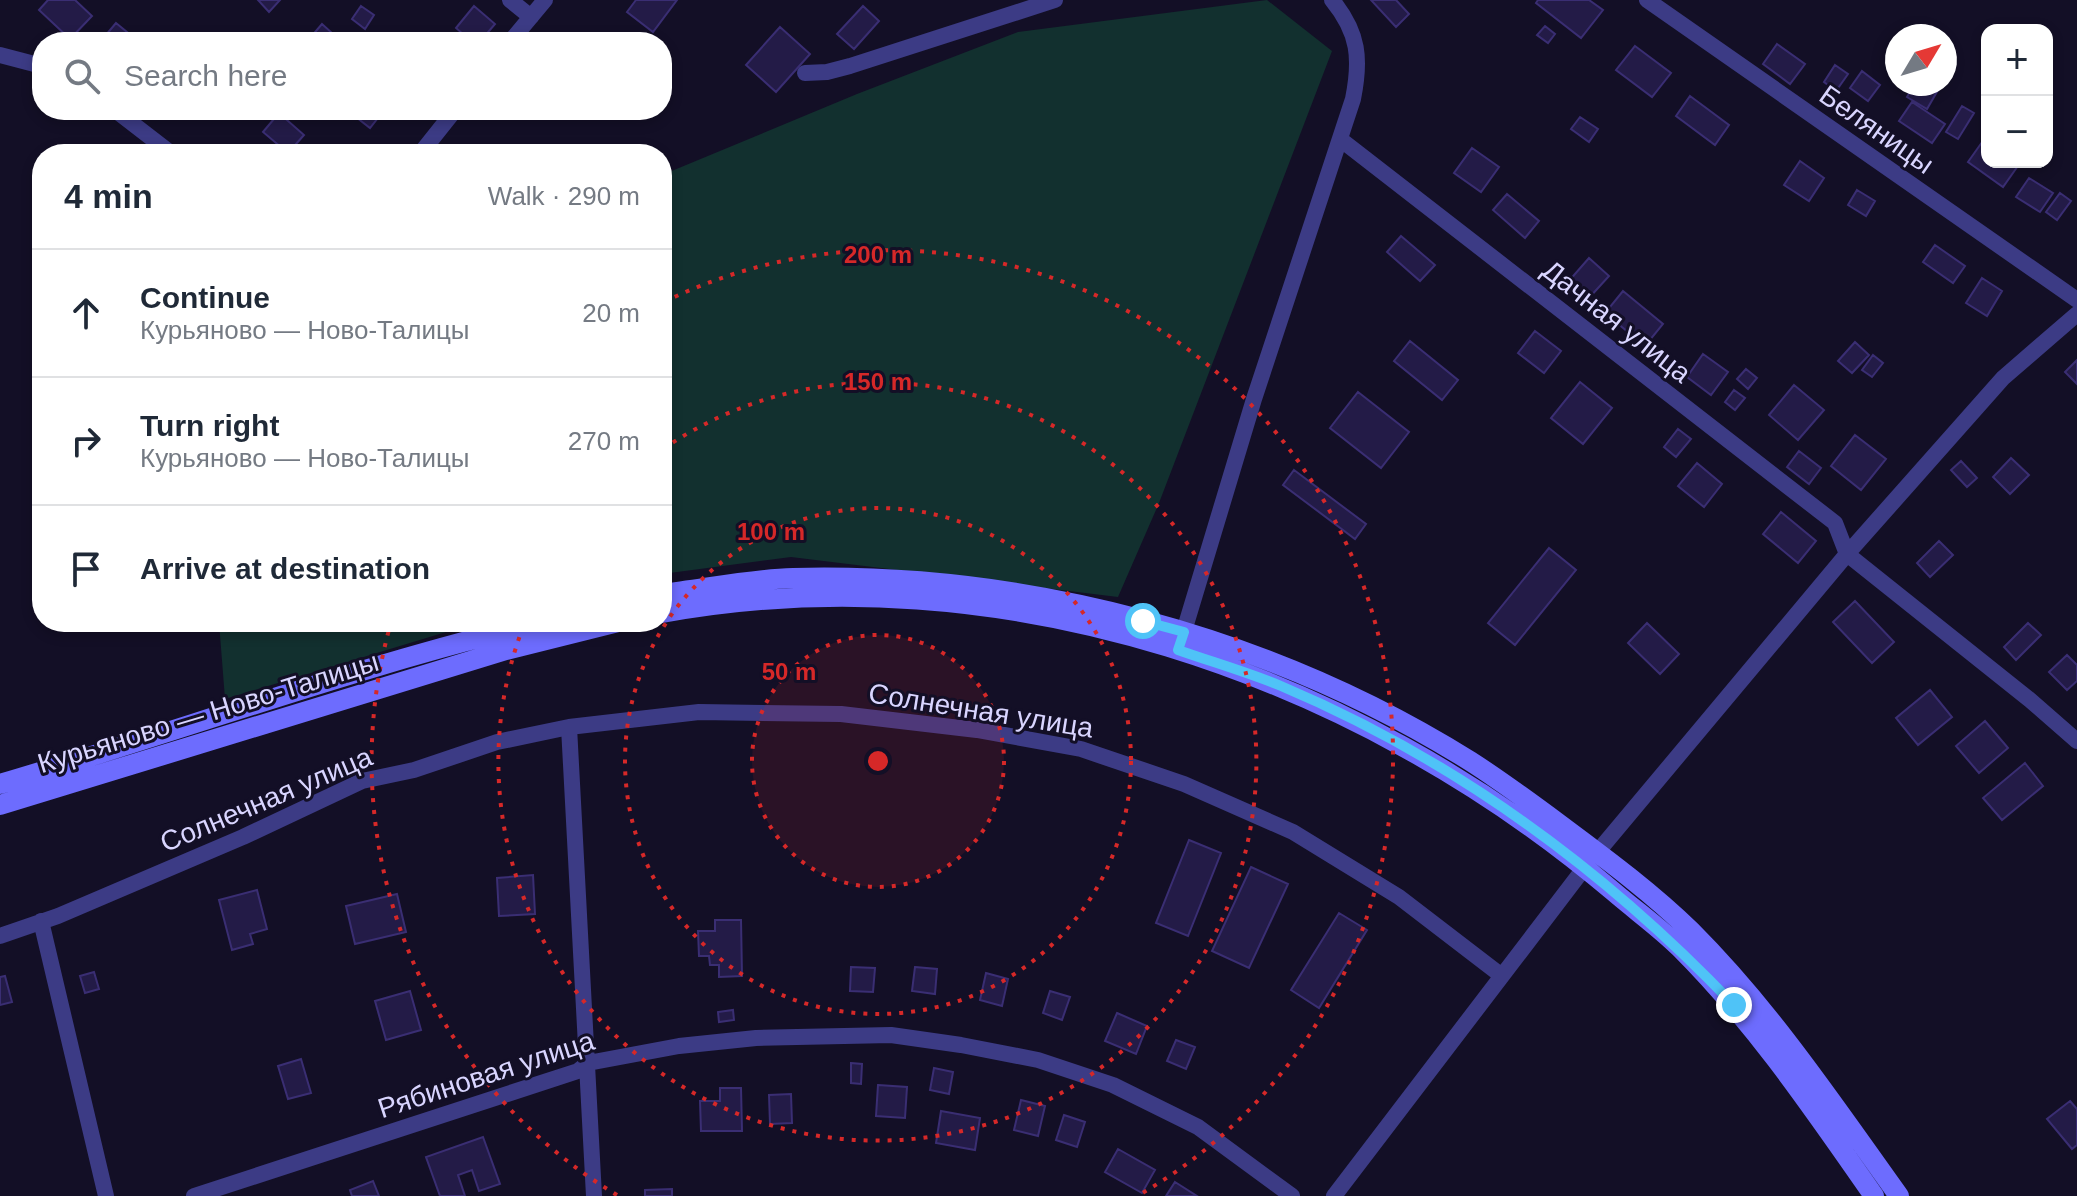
<!DOCTYPE html>
<html lang="en">
<head>
<meta charset="utf-8">
<style>
  body { margin:0; font-family:Arial,sans-serif; background:#f2f2f3; color:#1f2937 }
  .controls { position:absolute; right:24px; top:24px; display:grid; overflow:hidden; border-radius:16px; box-shadow:0 4px 12px #0003 }
  .controls button { width:72px; height:72px; display:grid; place-items:center; padding:0; border:0; border-bottom:2px solid #e0e1e3; background:#fff; color:#1f2937; font:40px sans-serif }
  .compass { position:absolute; left:1885px; top:24px; width:72px; height:72px; border-radius:50%; background:#fff; box-shadow:0 4px 12px #0003; rotate:52deg }
  .stop { position:absolute; width:24px; height:24px; margin:-18px; border:6px solid #4fc3f7; border-radius:50%; background:#fff }
  .stop.end { background:#4fc3f7; border-color:#fff; box-shadow:0 2px 8px #0008 }
  .list { margin:0; padding:0; list-style:none }
  h2 { display:flex; justify-content:space-between; align-items:center; height:104px; margin:0; padding:0 32px; font-size:34px }
  h2 small { font-size:26px; font-weight:400; color:#747a83 }
  .list li { display:grid; grid-template-columns:52px 1fr auto; gap:24px; align-items:center; box-sizing:border-box; height:128px; padding:0 32px; border-top:2px solid #e0e1e3 }
  .list b { display:block; font-size:30px; white-space:nowrap }
  .list p { margin:0; font-size:26px; white-space:nowrap; color:#747a83 }
  .list em { font-size:26px; font-style:normal; color:#747a83 }
  .icon { flex:none; width:44px; height:44px; fill:none; stroke:currentColor; stroke-width:2; stroke-linecap:round; stroke-linejoin:round }
  .map { position:relative; flex:none; width:2077px; height:1196px; overflow:hidden }
  .search { position:absolute; background:#fff; box-shadow:0 4px 12px #0003; left:32px; top:32px; width:640px; height:88px; display:flex; align-items:center; gap:20px; box-sizing:border-box; padding:0 28px; border-radius:32px; color:#747a83; font-size:30px }
  .panel { position:absolute; background:#fff; box-shadow:0 4px 12px #0003; left:32px; top:144px; width:640px; height:488px; border-radius:32px }
  .map>svg:first-child { display:block }
  .green { fill:#12302f }
  .building { fill:#231b47; stroke:#3a2e73; stroke-width:2 }
  .lines { fill:none; stroke-linecap:round; stroke-linejoin:round }
  .street { stroke:#3c3b85; stroke-width:16 }
  .secondary { stroke:#6d6cfe; stroke-width:20 }
  .route { stroke:#4fc3f7; stroke-width:10 }
  .ring { fill:none; stroke:#d62828; stroke-width:4; stroke-dasharray:4 8 }
  .labels { text-anchor:middle; stroke-width:6; stroke-linejoin:round; paint-order:stroke }
  .street-label { font-size:28px; fill:#d9d5ff; stroke:#130f26 }
  .centre { fill:#d62828; stroke:#130f26; stroke-width:4 }
  .ring-label { font-size:24px; text-anchor:middle; font-weight:bold; fill:#d62828; stroke:#130f26; stroke-width:6; stroke-linejoin:round; paint-order:stroke }
</style>
</head>
<body>
<div class="map">
<svg width="2077" height="1196" viewBox="0 0 2077 1196">
  <rect width="100%" height="100%" fill="#130f26"/>
  <path class="green" d="M1267,0L1332,51L1159,503L1118,597L791,557L662,574V175L857,94L1018,32Z
    M219,622H479L225,699Z"/>
  <path class="building" d="M48,0H75L92,16L70,39L39,10Z
    M258,0H280L269,12Z
    M636,0H677L653,32L627,12Z
    M1371,0H1396L1409,14L1396,27Z
    M1538,0H1589L1603,10L1581,38L1536,3Z
    M361,6L374,15L365,29L352,19Z
    M474,6L495,24L483,38L488,42H472L456,28Z
    M863,6L879,21L854,49L837,34Z
    M116,23L133,37L129,42H100Z
    M322,24L332,33L325,42H314L310,38Z
    M1545,26L1555,34L1548,43L1537,35Z
    M780,27L810,54L776,92L746,65Z
    M1777,44L1805,64L1790,84L1763,64Z
    M1635,46L1671,73L1652,97L1616,70Z
    M1835,65L1848,74L1836,91L1824,82Z
    M1862,71L1880,85L1868,101L1850,88Z
    M1915,84H1928L1938,90L1927,109L1907,97Z
    M1690,96L1729,125L1715,145L1676,116Z
    M1912,102L1945,124L1932,143L1899,121Z
    M1962,106L1974,113L1958,139L1946,132Z
    M361,110H375L381,114L370,128L356,117Z
    M279,113L304,135L288,153L263,132Z
    M1580,117L1598,129L1589,142L1571,129Z
    M1985,138L1987,140V162L2020,163L2003,187L1968,162Z
    M1472,148L1499,167L1481,192L1454,173Z
    M1800,161L1824,178L1809,201L1784,185Z
    M2029,178L2053,193L2040,212L2016,197Z
    M1857,190L1875,201L1866,216L1848,205Z
    M2060,193L2071,201L2057,220L2046,212Z
    M1507,194L1539,221L1525,238L1493,210Z
    M1401,236L1435,265L1420,281L1387,252Z
    M1935,245L1965,266L1953,283L1923,262Z
    M1589,258L1609,276L1588,299L1568,282Z
    M1982,278L2002,291L1987,316L1966,303Z
    M1623,291L1663,324L1645,346L1605,313Z
    M1535,331L1561,351L1544,373L1518,353Z
    M1410,341L1458,380L1442,400L1394,361Z
    M1855,342L1869,355L1852,373L1838,361Z
    M1703,354L1728,372L1711,395L1687,377Z
    M1873,355L1883,363L1872,377L1862,370Z
    M2077,360V384L2065,372Z
    M1746,369L1757,378L1748,389L1737,379Z
    M1580,382L1612,408L1583,444L1551,418Z
    M1794,385L1824,410L1798,440L1769,415Z
    M1734,390L1745,398L1735,410L1725,402Z
    M1358,392L1409,432L1381,468L1330,428Z
    M1678,429L1691,439L1676,457L1664,447Z
    M1855,435L1886,459L1861,490L1831,466Z
    M1799,451L1821,468L1809,484L1787,467Z
    M2011,458L2029,475L2010,494L1993,477Z
    M1961,461L1977,478L1967,487L1951,470Z
    M1697,463L1722,484L1704,507L1678,486Z
    M1294,470L1366,524L1355,539L1283,485Z
    M1781,512L1816,541L1798,563L1763,534Z
    M1939,541L1953,555L1930,577L1917,563Z
    M1549,548L1576,570L1515,645L1488,623Z
    M1855,601L1894,642L1872,663L1833,622Z
    M1647,623L1679,654L1660,674L1628,643Z
    M2028,623L2041,635L2016,660L2004,647Z
    M2067,655L2077,665V681L2067,690L2049,672Z
    M1930,690L1952,717L1918,745L1896,718Z
    M1985,721L2008,748L1979,773L1956,746Z
    M2025,763L2043,786L2002,820L1983,798Z
    M1189,840L1221,853L1188,936L1156,923Z
    M1251,867L1288,884L1249,968L1212,951Z
    M533,875L535,914L499,916L497,878Z
    M257,890L267,929L250,934L253,944L232,950L219,900Z
    M397,894L406,932L355,944L346,906Z
    M1339,913L1367,930L1319,1008L1291,990Z
    M715,920H741L742,976L719,977V965H710L709,956H699L698,931H715Z
    M851,967L875,968L873,992L850,991Z
    M915,967L937,969L935,994L912,991Z
    M94,972L99,989L85,993L80,976Z
    M986,973L1008,979L1002,1006L980,1000Z
    M5,976L12,1002L0,1005V977Z
    M410,991L421,1030L386,1040L375,1001Z
    M1050,991L1070,997L1062,1020L1043,1013Z
    M733,1010L734,1020L719,1022L718,1012Z
    M1117,1013L1147,1026L1136,1054L1105,1041Z
    M1176,1040L1195,1047L1186,1069L1167,1061Z
    M301,1059L311,1093L288,1099L278,1066Z
    M851,1063L862,1064L861,1084L851,1083Z
    M934,1068L953,1072L949,1094L930,1090Z
    M878,1085L907,1087L905,1118L876,1116Z
    M720,1088H741L742,1131H701L700,1101H720Z
    M791,1094L792,1123L770,1124L769,1095Z
    M1021,1100L1045,1106L1038,1136L1014,1130Z
    M2070,1101L2077,1109V1145L2072,1149L2047,1119Z
    M941,1111L980,1118L975,1150L936,1143Z
    M1064,1115L1085,1122L1077,1147L1056,1140Z
    M483,1137L500,1184L479,1191L472,1170L458,1175L465,1196H440L426,1157Z
    M1118,1149L1155,1170L1142,1193L1105,1172Z
    M373,1181L379,1196H352L350,1190Z
    M1175,1182L1197,1196H1166Z
    M672,1189V1196H645V1190Z"/>
  <g class="lines">
    <path class="street" d="M510,0L531,17
      M1647,0L2077,300
      M510,42L545,0
      M0,55L42,66
      M805,73L827,72L850,66L1055,0
      M115,110L172,154
      M1340,139L1835,523L1847,554
      M420,154L455,110
      M1847,554L2030,700L2077,741
      M1181,641L1254,399L1353,99C1361,59 1359,33 1332,0
      M569,727L594,1196
      M41,921L106,1196
      M0,936L58,916L243,837L362,781L414,770L497,742L569,727L699,712L841,714L977,730L1081,749L1184,784L1293,832L1399,897L1502,976
      M194,1196L578,1071L588,1063L679,1046L756,1038L891,1035L961,1045L1038,1060L1113,1085L1198,1127L1292,1196
      M1334,1196L1585,867L1847,554L2003,378L2077,314"/>
    <path class="secondary" d="M662,594C705,589 750,579 793,578C1028,572 1270,636 1470,761C1503,782 1535,806 1566,829C1609,861 1653,894 1691,931C1771,1011 1833,1104 1899,1196
      M662,613C1001,551 1355,672 1614,892C1636,911 1660,928 1680,948C1755,1023 1814,1110 1874,1196
      M0,784C180,731 360,665 542,622
      M0,805L506,650L618,622"/>
  </g>
  <g class="lines">
    <path class="route" d="M1143,621L1184,632L1178,650C1212,662 1247,672 1281,686C1454,759 1605,870 1734,1005"/>
  </g>
  <circle cx="878" cy="761" r="126" fill="#d62828" fill-opacity=".12"/>
  <g class="ring">
    <circle cx="878" cy="761" r="126"/>
    <circle cx="878" cy="761" r="253"/>
    <path d="M663 449A379 379 0 1 1 525 622"/>
    <path d="M617 1195A506 506 0 0 1 390 626M664 302A506 506 0 0 1 1139 1195"/>
  </g>
  <g class="labels">
    <g class="street-label">
      <text transform="translate(1877 129) rotate(35)" y="10">Беляницы</text>
      <text transform="translate(1617 321) rotate(38)" y="10">Дачная улица</text>
      <text transform="translate(981 710) rotate(9)" y="10">Солнечная улица</text>
      <text transform="translate(208 712) rotate(-17)" y="10">Курьяново — Ново-Талицы</text>
      <text transform="translate(266 799) rotate(-23)" y="10">Солнечная улица</text>
      <text transform="translate(486 1074) rotate(-18)" y="10">Рябиновая улица</text>
    </g>
  </g>
  <circle cx="878" cy="761" r="12" class="centre"/>
  <g class="ring-label">
    <text x="878" y="263">200 m</text>
    <text x="878" y="390">150 m</text>
    <text x="771" y="540">100 m</text>
    <text x="789" y="680">50 m</text>
  </g>
</svg>
<div class="controls">
<button>+</button>
<button>−</button>
</div>
<svg class="compass" viewBox="-18 -18 36 36"><path d="M0-13l5 13h-10z" fill="#e53935"/><path d="M0 13l5-13h-10z" fill="#747a83"/></svg>
<div class="stop" style="left:1143px;top:621px"></div>
<div class="stop end" style="left:1734px;top:1005px"></div>
<div class="search"><svg class="icon" aria-label="search" viewBox="0 0 24 24"><circle cx="10" cy="10" r="6"/><path d="M15 15l6 6"/></svg>Search here</div>
<section class="panel">
<h2>4 min<small>Walk · 290 m</small></h2>
<ul class="list">
<li><svg class="icon" aria-label="ahead" viewBox="0 0 24 24"><path d="M12 20V5M6 11l6-6 6 6"/></svg><div><b>Continue</b><p>Курьяново — Ново-Талицы</p></div><em>20 m</em></li>
<li><svg class="icon" aria-label="right" viewBox="0 0 24 24"><path d="M7 20v-9h11M14 6l5 5-5 5"/></svg><div><b>Turn right</b><p>Курьяново — Ново-Талицы</p></div><em>270 m</em></li>
<li><svg class="icon" aria-label="arrive" viewBox="0 0 24 24"><path d="M6 21V4h12l-3 4 3 4H6"/></svg><div><b>Arrive at destination</b></div></li>
</ul>
</section>
</div>
</body>
</html>
